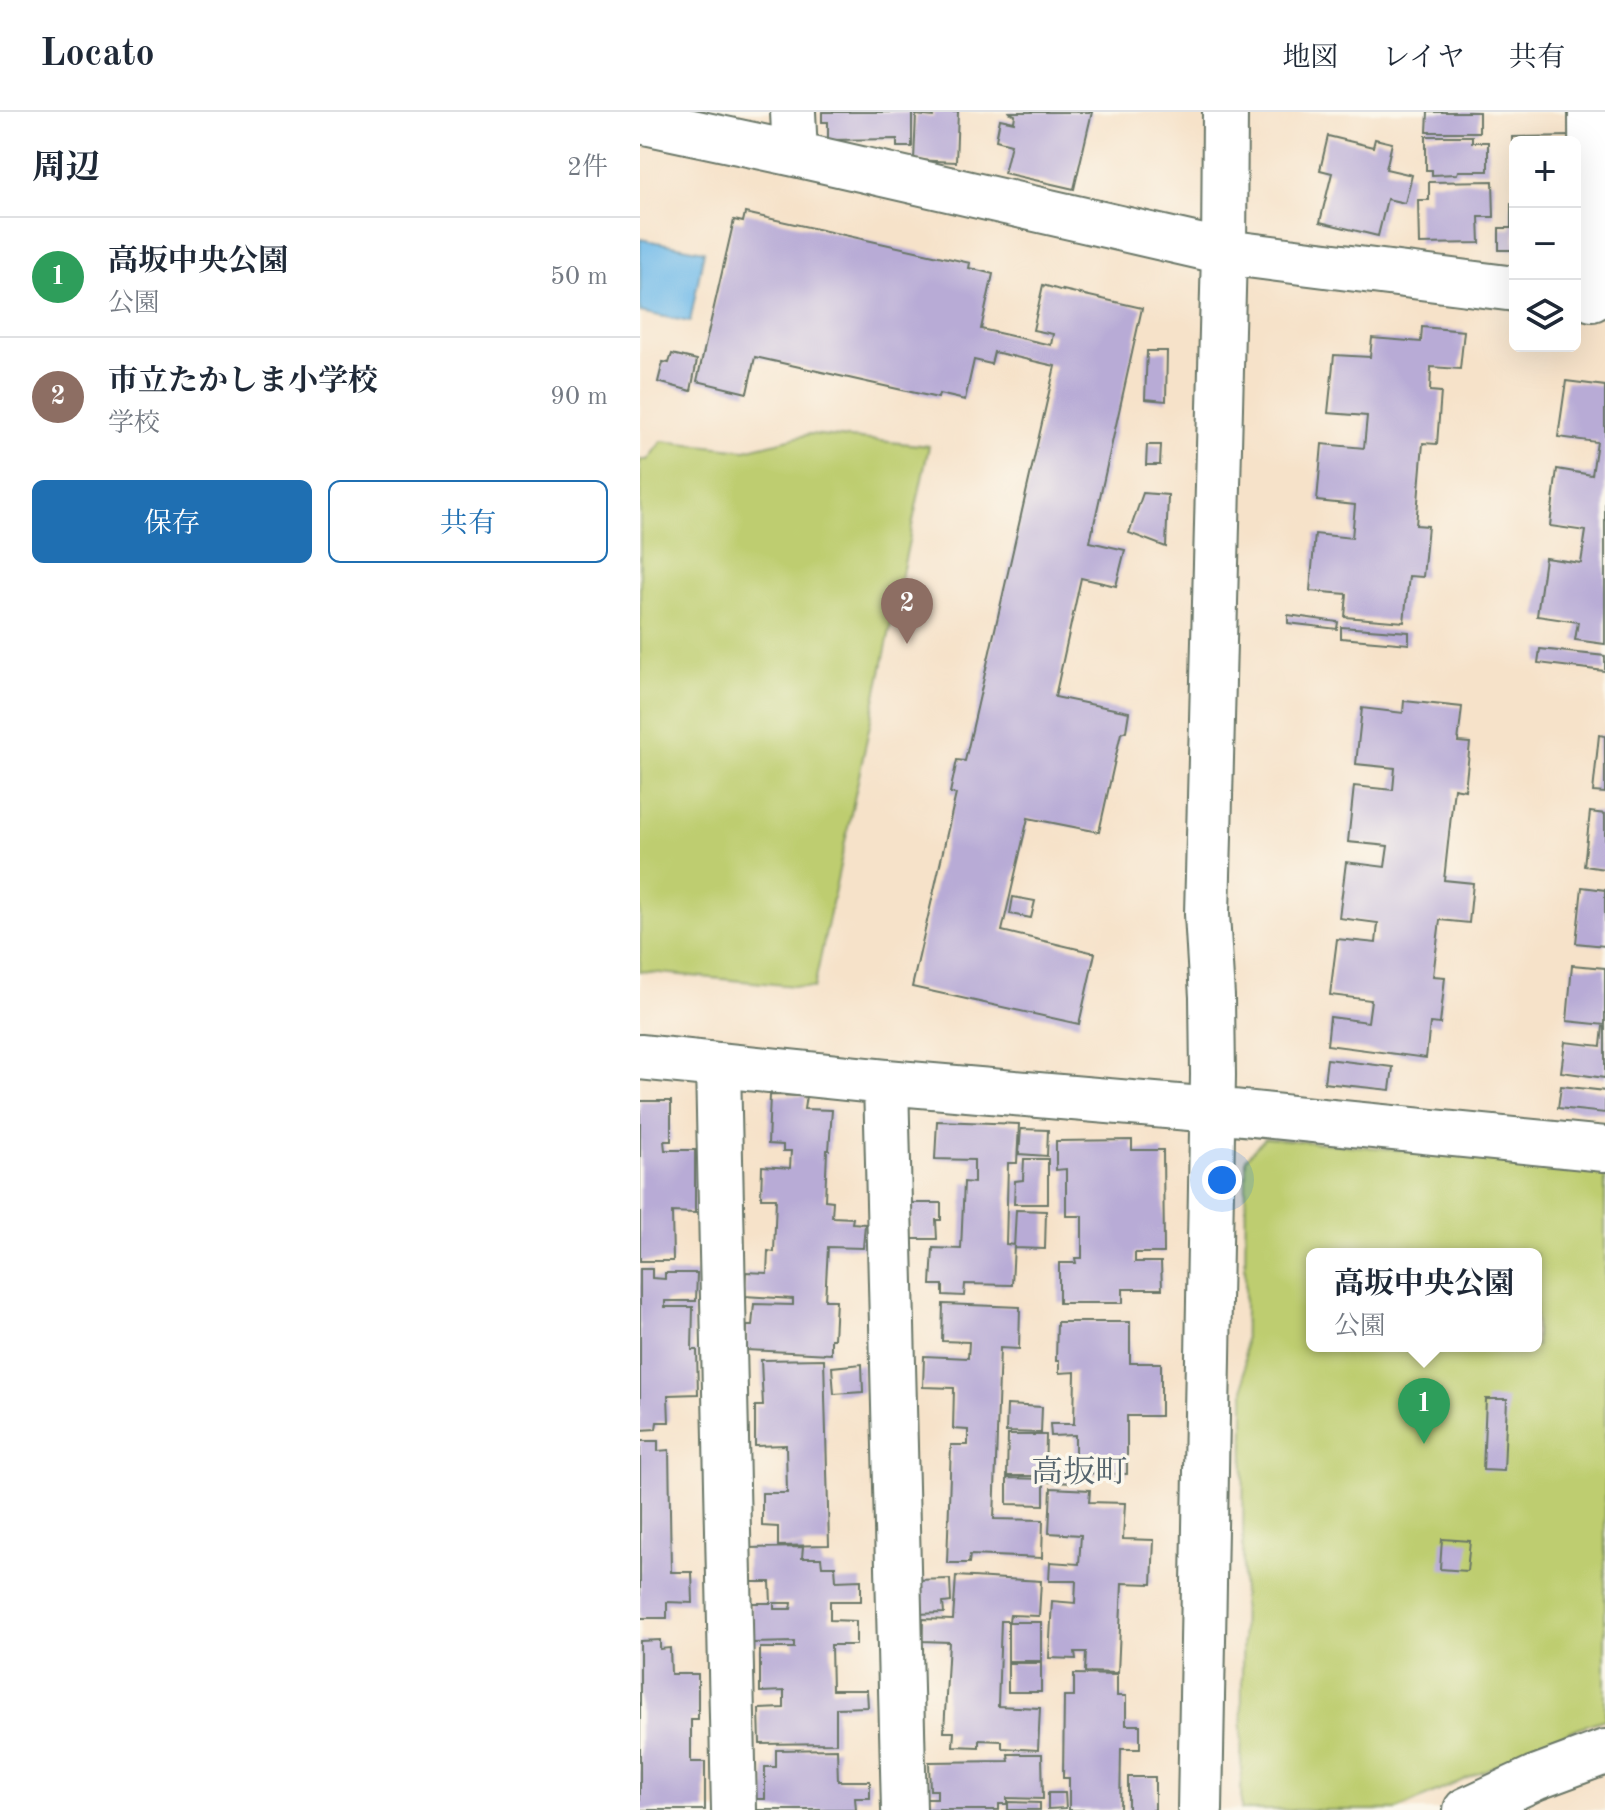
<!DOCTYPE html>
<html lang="ja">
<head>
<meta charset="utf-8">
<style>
  body { margin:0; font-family:"Old Standard TT","Noto Serif JP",serif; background:#f2f2f3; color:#1f2937 }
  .controls { position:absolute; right:24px; top:24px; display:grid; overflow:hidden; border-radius:12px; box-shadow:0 8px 32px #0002 }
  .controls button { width:72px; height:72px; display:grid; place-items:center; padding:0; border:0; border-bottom:2px solid #e0e1e3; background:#fff; color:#1f2937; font:40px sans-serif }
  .you { position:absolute; left:582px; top:1068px; width:28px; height:28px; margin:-20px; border:6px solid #fff; border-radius:50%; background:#1a73e8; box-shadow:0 0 0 12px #1a73e833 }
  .badge { display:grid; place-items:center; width:52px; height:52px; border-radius:50%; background:#1f6fb2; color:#fff; font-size:26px; font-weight:700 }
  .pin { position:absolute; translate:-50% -66px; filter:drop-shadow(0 2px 4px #0008) }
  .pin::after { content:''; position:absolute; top:42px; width:28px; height:24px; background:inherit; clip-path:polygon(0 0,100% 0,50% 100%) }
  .popup { position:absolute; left:666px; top:1136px; width:236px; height:104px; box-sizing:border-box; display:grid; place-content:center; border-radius:12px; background:#fff; filter:drop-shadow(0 2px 6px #0005); font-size:26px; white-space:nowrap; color:#747a83 }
  .popup b { font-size:30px; color:#1f2937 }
  .popup::after { content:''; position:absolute; left:50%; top:100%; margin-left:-16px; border:16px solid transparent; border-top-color:#fff }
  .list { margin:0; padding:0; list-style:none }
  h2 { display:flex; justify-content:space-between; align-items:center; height:104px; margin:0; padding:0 32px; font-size:34px }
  h2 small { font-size:26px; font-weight:400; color:#747a83 }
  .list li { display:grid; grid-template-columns:52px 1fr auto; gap:24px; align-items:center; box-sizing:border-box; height:120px; padding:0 32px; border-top:2px solid #e0e1e3 }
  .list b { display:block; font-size:30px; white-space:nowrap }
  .list p { margin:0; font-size:26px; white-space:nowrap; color:#747a83 }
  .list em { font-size:26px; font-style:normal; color:#747a83 }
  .actions { display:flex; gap:16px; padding:24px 32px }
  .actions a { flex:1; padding:18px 0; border:2px solid #1f6fb2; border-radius:12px; text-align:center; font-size:28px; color:#1f6fb2 }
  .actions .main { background:#1f6fb2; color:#fff }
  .icon { flex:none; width:44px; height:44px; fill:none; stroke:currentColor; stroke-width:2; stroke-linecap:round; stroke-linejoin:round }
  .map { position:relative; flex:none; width:965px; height:1698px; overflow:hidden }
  header { display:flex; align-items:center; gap:48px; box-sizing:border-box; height:112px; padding:0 40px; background:#fff; border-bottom:2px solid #e0e1e3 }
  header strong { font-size:38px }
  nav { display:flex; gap:44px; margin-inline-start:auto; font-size:28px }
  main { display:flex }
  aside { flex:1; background:#fff }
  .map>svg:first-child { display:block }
  .green { fill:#becd6f; stroke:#6e8552; stroke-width:2; fill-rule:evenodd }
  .water { fill:#70bae9; stroke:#487c8e; stroke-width:2 }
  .building { fill:#b8abd6; fill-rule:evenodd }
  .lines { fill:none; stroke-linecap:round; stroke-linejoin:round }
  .minor-casing { stroke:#6a7768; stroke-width:48 }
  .minor { stroke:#fff; stroke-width:44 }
  .labels { text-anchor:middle; stroke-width:7; stroke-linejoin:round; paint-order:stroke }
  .quarter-label { font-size:32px; fill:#55646d; stroke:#fbf7ec }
</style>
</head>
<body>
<header>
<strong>Locato</strong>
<nav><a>地図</a><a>レイヤ</a><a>共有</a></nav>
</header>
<main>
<aside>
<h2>周辺<small>2件</small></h2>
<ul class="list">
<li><span class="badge" style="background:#2e9e5b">1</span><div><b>高坂中央公園</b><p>公園</p></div><em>50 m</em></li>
<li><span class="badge" style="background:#8d6e63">2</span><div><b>市立たかしま小学校</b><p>学校</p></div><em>90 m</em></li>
</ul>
<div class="actions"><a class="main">保存</a><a>共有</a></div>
</aside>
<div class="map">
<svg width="965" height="1698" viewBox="0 0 965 1698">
  <rect width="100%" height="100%" fill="#fbf7ec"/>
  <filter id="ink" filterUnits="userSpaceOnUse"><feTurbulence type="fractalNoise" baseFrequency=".0125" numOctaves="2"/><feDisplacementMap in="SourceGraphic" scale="16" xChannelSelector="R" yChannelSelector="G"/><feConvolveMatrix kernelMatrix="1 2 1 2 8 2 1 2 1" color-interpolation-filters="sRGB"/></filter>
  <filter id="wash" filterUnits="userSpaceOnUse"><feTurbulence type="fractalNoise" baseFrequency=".006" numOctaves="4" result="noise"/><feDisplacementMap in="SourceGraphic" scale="32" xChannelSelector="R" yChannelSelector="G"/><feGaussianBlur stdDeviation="1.8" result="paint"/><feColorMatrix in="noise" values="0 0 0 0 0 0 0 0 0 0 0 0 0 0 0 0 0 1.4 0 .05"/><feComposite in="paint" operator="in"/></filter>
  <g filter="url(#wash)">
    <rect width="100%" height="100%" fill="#f6e2c9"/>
    <path class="green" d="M170,322L289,334L174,876L0,859V348H7L22,329L105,338Z
      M625,1026L965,1056V1607L938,1616L757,1698H601L606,1046ZM672,1142H896V1234H672Z"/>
    <path class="water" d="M0,127L64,139L50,210L0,200Z"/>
    <g id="blocks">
      <path class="building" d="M182,0H272V35H257V27L188,28V10H182Z
        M294,0H318L316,50L274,48L276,3L293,5Z
        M368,0H452L434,77L364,61L371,32L356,28L360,7L374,10L375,3Z
        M788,0H839V20H787Z
        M688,24L733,35L735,27L752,31L746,57L772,63L765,91L747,87L738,124L680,110L692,61L680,58Z
        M786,24H832V30H848V59H818L817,62L792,63V58H786Z
        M933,24V30H872V25Z
        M853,69L854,105H839L840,131L779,132L778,88H789V70Z
        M871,92H875V138H859V116H871Z
        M105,101L330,151L329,156L353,162L341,217L411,233L413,222L393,218L403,173L423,179V178L502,196L450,430L485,438L476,474L441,466L415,585L489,600L486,619L481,621L459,720L388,706L362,819L455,841L439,912L272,875L316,682L310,681L317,648L325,649L415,254L354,240L351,252L334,248L325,288L299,282L298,286L115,245L107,281L57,269L94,108L103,110Z
        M782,215L824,219L820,257L791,255L790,279L801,280L797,332L783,331L776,413L788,414L783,465L769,464L764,510L705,505L707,482L670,479L675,422L712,426L715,393L677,389L682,332L724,336L727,304L688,301L694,243L730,245L732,226L781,230Z
        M507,239H527L526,289L505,287Z
        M32,242L57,248L51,279L18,270L23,250L29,251Z
        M926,269L965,274V532L935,528L938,510L897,504L905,446L941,451L946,419L910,414L917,357L952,363L957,330L918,325Z
        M507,333H521L520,353H506Z
        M503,381L528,383L526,435L489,421Z
        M648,503L698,510L697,517L648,511Z
        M701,515L769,520V532L701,526Z
        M900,537L965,544V559L898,551Z
        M764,589L822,595L818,630L830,631L825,678L814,676L804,768L833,771L829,811L800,808L793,864L805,865L800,912L790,911L786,946L687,933L690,905L728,910L731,888L690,883L697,827L736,831L738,811L699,806L706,750L745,755L748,734L708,730L714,674L753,678L755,656L716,652L722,596L763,601Z
        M959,623L965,624V681L953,680Z
        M950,700L965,702V757L944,754Z
        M942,775L965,778V834L936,831Z
        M373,785L395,789L391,806L370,802Z
        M932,853L965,856V913L927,909Z
        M963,914H965V966L921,960L925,930L961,934Z
        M687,947L753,955L750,978L684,971Z
        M921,974L965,979V1001L918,996Z
        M130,983L166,984L164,997L192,998L189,1038H187L185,1088L193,1089L192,1105L213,1106L212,1111L225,1112L223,1136L188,1135L185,1188H196L194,1227H191V1242L106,1238L107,1214H112L114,1192L153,1193V1187L104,1184L106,1160L127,1161L128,1139L134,1140L136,1086H121L122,1054L150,1056L151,1039H143V1033L128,1032Z
        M0,989H31V1029H24L25,1038H55V1101L32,1100L33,1149H0Z
        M297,1009L379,1012L377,1051H368L366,1132L374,1133L372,1173L325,1172L324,1184L303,1183V1173H291L293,1136L321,1137L324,1070L334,1071V1048L295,1047Z
        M381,1017L408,1018L407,1044L379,1042Z
        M492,1028V1038H523L524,1141H495V1150H521L522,1177H483V1191H419V1151H436L435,1146H442V1104H426V1057L416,1058V1029Z
        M384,1047H408V1092H374L375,1069L383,1068Z
        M271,1091H301V1108H296L297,1127H271Z
        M376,1098L406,1099L405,1137L374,1136Z
        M0,1157H12V1166L25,1167V1161H57L56,1189H25V1195H53L52,1238H57L58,1282L28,1283L29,1310H17L16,1317L0,1318Z
        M303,1192L380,1195L379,1237L360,1236L354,1407L403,1408L402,1446L330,1443L329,1451H307L311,1333H328V1318L313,1317L314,1276L283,1275L284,1244L328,1246L329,1230L302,1229Z
        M417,1210H490V1251H521V1304H487V1362L440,1361V1358H435V1323L411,1324L410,1312H434L435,1260L419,1261V1249H416Z
        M184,1247L189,1433L138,1434V1415L122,1414V1381H147L146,1333L115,1334V1294H123L121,1248Z
        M222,1252L223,1280L194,1282L192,1255Z
        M846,1287H867L864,1359L843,1358Z
        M367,1293L402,1295L401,1321L366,1320Z
        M368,1323H406L405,1364H367Z
        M0,1329H18V1339L29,1338L31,1460H52L53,1491L27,1490V1506H0Z
        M410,1358L436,1359V1371L409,1370Z
        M367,1366L404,1367V1393L367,1392Z
        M411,1376L450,1378L449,1390L485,1391L483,1427L514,1428L512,1472L482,1471L478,1561L445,1560L446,1540H435L436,1547L409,1546L412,1489L435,1491L436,1469H409L410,1450L439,1452L441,1423L409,1421Z
        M802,1427L830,1429L827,1459L800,1457Z
        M163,1435L162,1446H181L182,1454H195L196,1469L221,1468V1489H190V1508L216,1509V1533H191L192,1578H227L228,1595L196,1596V1631L120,1632L119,1597L144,1596V1579L120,1580V1536H154V1530L112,1531L111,1491H131L130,1470H107V1436ZM134,1491H152L151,1497H134Z
        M316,1464L401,1469L399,1504L370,1503L369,1509H361L358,1594L400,1596L398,1638L362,1636V1629L339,1628V1635L313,1634L314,1620H304L309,1530L282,1529L283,1507L313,1508Z
        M310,1467L311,1490L303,1491L304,1501L276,1502L275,1468Z
        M368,1510H401V1549H368Z
        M20,1528V1537L30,1536L31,1562H58V1607H51V1650H65V1698H0V1529Z
        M368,1551H401V1580H368Z
        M434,1562L477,1563V1584H486V1613H500V1637H481L480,1698H429V1666H423L424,1584H434Z
        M197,1637L198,1669H230V1686H215L216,1698H115L114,1687H125V1655H136V1638Z
        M368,1642H402L403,1687L367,1686V1692H359V1698H281V1687H297V1678H290L289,1650L369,1649Z
        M488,1665H515V1698H488Z
        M408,1681H425L426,1696L408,1697Z
        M368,1690L400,1691V1698H368Z"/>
    </g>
  </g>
  <g filter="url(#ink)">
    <use href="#blocks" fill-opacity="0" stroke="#6a7768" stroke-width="2"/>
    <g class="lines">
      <g class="minor-casing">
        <path id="minor" d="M153,0L155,42
          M951,0L952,187
          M0,9L155,42L584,140L875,177
          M0,945L246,970L573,998L965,1037
          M78,954L94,1698
          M246,970L264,1698
          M560,1698L573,963L572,885L567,802L584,140L585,0
          M826,1698L895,1666L965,1640"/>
      </g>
      <use href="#minor" class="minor"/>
    </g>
  </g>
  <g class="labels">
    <g class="quarter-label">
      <text x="439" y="1370">高坂町</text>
    </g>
  </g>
</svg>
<div class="controls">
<button>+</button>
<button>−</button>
<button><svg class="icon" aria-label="layers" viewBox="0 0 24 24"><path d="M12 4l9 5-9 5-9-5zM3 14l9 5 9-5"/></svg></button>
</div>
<div class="you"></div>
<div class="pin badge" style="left:784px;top:1332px;background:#2e9e5b">1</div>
<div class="popup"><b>高坂中央公園</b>公園</div>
<div class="pin badge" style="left:267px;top:532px;background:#8d6e63">2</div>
</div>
</main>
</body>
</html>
